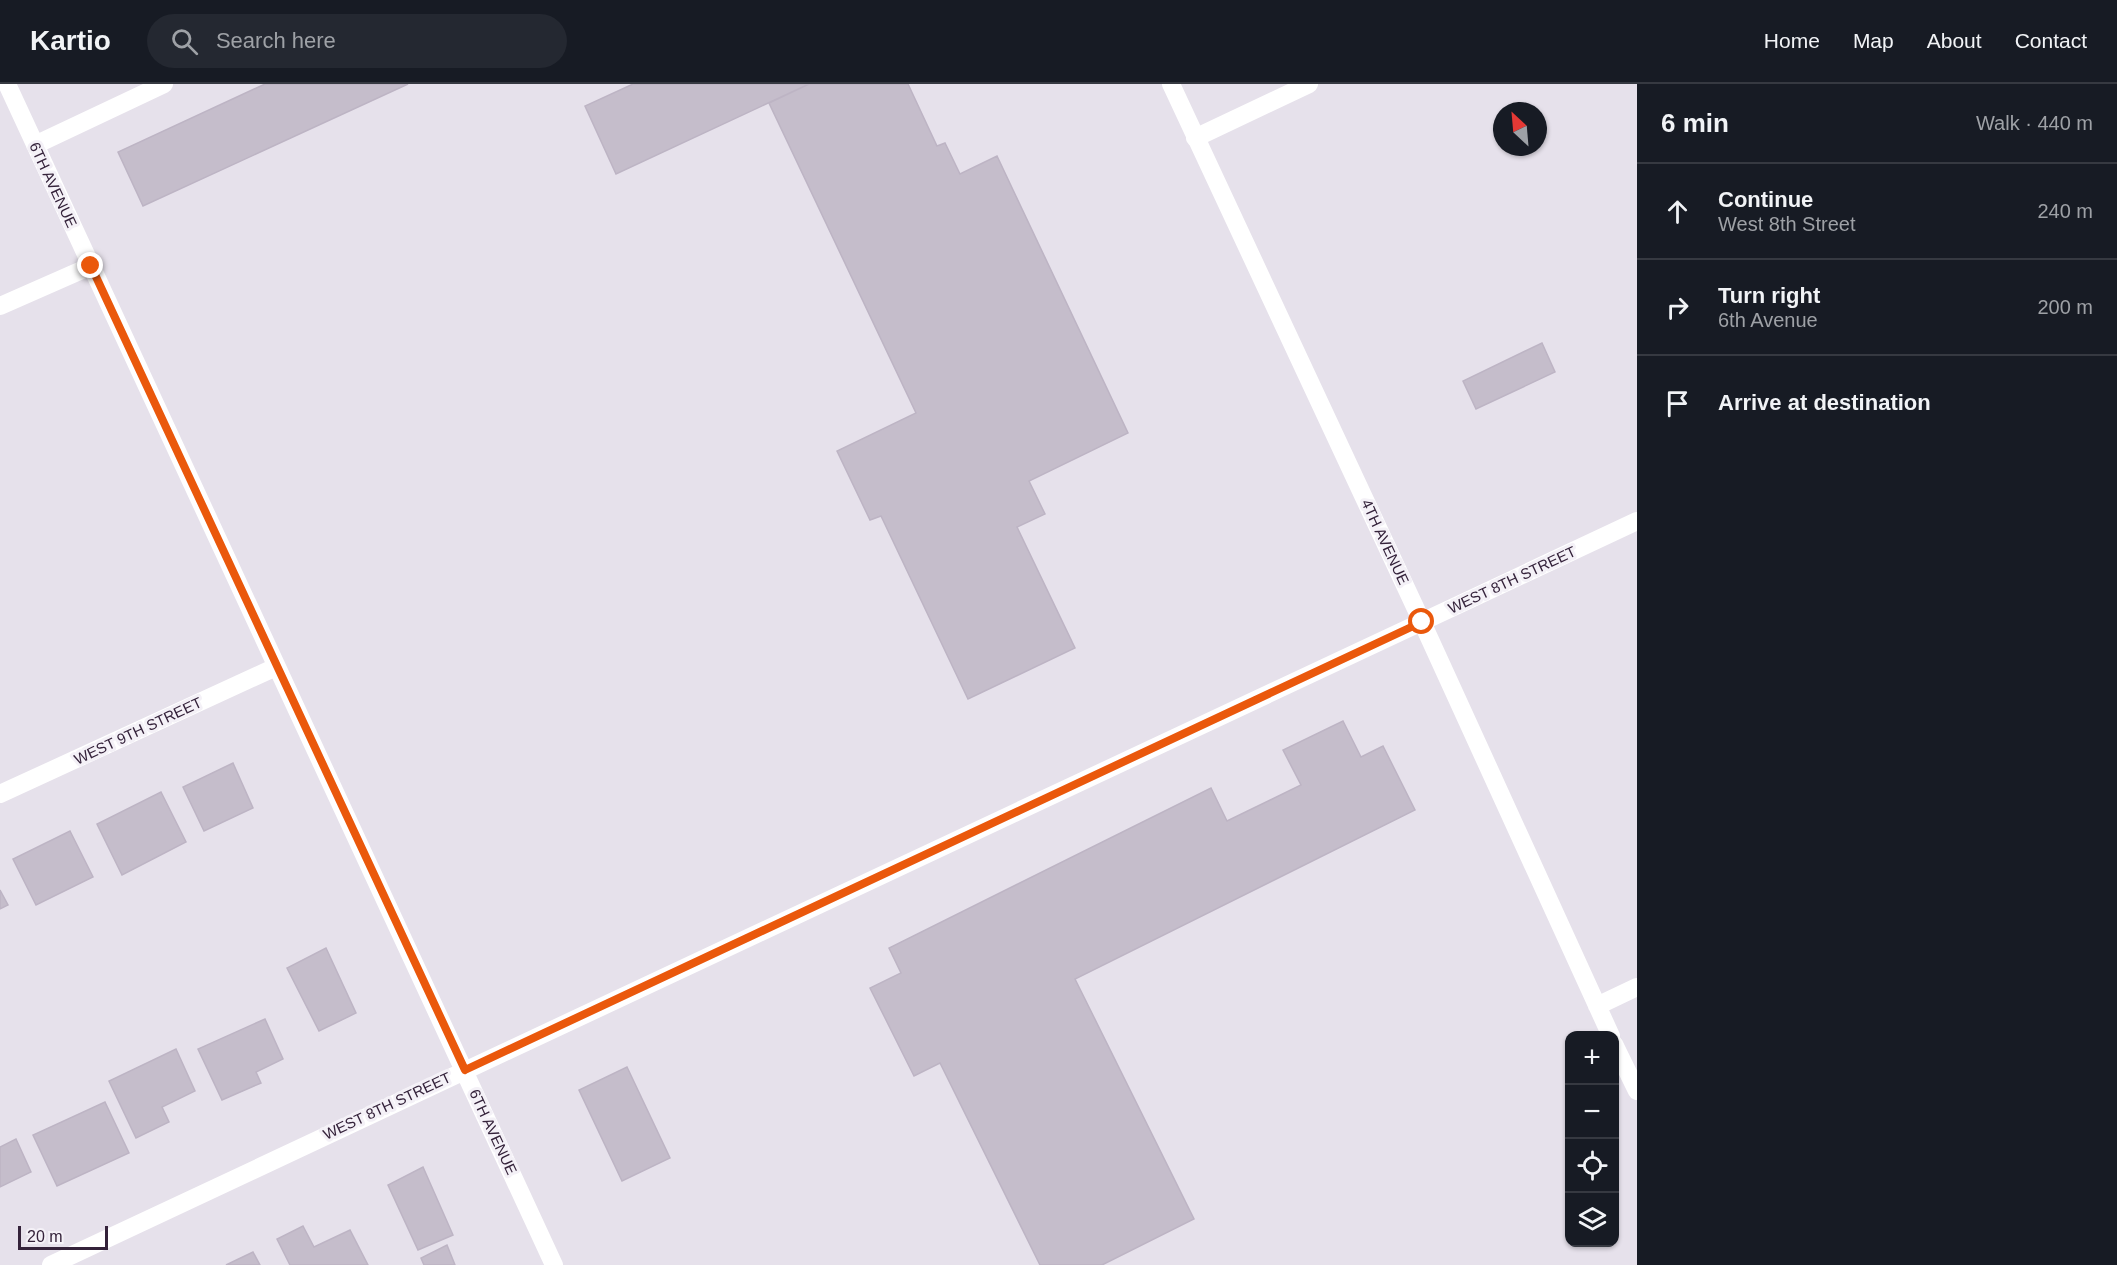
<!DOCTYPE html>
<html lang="en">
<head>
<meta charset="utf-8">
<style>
  body { margin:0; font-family:Arial,sans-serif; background:#242831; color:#f1f3f6 }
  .controls { position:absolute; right:18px; bottom:18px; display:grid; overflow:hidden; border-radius:12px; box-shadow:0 2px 4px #0004 }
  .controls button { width:54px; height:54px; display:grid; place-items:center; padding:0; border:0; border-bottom:2px solid #363941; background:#171b24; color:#f1f3f6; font:30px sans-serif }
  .compass { position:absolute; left:1493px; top:18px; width:54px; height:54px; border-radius:50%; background:#171b24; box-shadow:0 2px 4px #0004; rotate:334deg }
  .scale { position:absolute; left:18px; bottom:15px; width:90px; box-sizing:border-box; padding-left:6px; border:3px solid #34223a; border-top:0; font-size:16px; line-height:21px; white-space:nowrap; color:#34223a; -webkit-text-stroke:4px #f4f1f7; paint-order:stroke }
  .stop { position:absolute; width:18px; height:18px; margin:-14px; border:4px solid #ea580c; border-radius:50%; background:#fff }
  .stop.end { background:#ea580c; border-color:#fff; box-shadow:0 2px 6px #0008 }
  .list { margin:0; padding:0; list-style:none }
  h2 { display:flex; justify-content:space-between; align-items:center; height:78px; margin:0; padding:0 24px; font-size:26px }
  h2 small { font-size:20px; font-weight:400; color:#9ea1a6 }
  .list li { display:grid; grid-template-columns:39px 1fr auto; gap:18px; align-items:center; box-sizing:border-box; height:96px; padding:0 24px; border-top:2px solid #363941 }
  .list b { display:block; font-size:22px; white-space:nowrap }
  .list p { margin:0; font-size:20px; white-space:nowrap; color:#9ea1a6 }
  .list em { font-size:20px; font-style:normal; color:#9ea1a6 }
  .icon { flex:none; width:33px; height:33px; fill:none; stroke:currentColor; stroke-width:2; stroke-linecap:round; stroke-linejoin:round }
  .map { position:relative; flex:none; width:1637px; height:1181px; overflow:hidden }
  header { display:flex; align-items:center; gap:36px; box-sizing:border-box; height:84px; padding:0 30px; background:#171b24; border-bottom:2px solid #363941 }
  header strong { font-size:28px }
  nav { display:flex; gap:33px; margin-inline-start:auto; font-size:21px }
  .search { width:420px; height:54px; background:#242831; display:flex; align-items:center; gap:15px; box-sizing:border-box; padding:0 21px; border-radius:33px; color:#9ea1a6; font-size:22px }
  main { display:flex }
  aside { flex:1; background:#171b24 }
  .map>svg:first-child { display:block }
  .building { fill:#c5bdcb; stroke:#bdb4c4; stroke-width:1.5 }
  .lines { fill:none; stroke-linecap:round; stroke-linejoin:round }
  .minor { stroke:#fff; stroke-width:18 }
  .route { stroke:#ea580c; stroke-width:8 }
  .labels { text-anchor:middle; stroke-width:6; stroke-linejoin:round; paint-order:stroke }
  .street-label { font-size:15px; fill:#34223a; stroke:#f4f1f7 }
</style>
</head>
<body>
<header>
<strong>Kartio</strong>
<div class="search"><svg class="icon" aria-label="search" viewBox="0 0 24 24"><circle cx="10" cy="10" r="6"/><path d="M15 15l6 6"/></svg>Search here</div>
<nav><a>Home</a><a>Map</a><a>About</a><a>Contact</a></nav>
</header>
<main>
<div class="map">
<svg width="1637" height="1181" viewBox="0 0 1637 1181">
  <rect width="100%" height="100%" fill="#e6e1eb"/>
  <path class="building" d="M265,0H408L143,122L118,68Z
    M633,0H809L616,90L585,22Z
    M809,0H908L937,62L945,59L960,90L997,72L1128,349L1029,397L1045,430L1017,443L1075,564L968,615L881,432L870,436L837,367L916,329L769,19Z
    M1542,259L1555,288L1476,325L1463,297Z
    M1343,637L1361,673L1383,662L1415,726L1075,895L1194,1135L1102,1181H1040L940,979L914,992L870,904L901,889L889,864L1211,704L1227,737L1301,701L1283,666Z
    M233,679L253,724L204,747L183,703Z
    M161,708L186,758L122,791L97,740Z
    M70,747L93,793L36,821L13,775Z
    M0,806L8,821L0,825Z
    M326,864L356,929L319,947L287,884Z
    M265,935L283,975L256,988L261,999L222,1016L198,965Z
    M176,965L195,1007L162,1023L169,1038L136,1054L109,997Z
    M627,983L670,1074L622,1097L579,1006Z
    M105,1018L129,1069L57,1102L33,1051Z
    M16,1055L31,1088L0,1103V1063Z
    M423,1083L453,1151L418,1166L388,1101Z
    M303,1142L314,1163L350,1146L368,1181H290L277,1155Z
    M447,1161L455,1181H424L421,1174Z
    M253,1168L260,1181H226Z"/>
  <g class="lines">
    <path class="minor" d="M7,0L554,1181
      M1171,0L1422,538L1611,952
      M1195,54L1309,0
      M35,61L164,0
      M0,222L91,182
      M0,710L276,583
      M1597,922L1637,903
      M1614,960L1637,1007
      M51,1181L1637,437"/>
  </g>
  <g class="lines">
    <path class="route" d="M91,182L465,986L1422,538"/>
  </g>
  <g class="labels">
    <g class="street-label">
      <text transform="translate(53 101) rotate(65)" y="5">6TH AVENUE</text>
      <text transform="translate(1385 458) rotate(65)" y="5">4TH AVENUE</text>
      <text transform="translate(1512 496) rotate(-25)" y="5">WEST 8TH STREET</text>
      <text transform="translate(138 647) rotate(-25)" y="5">WEST 9TH STREET</text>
      <text transform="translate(387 1022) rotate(-25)" y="5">WEST 8TH STREET</text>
      <text transform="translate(493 1048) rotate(65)" y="5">6TH AVENUE</text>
    </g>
  </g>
</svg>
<div class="controls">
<button>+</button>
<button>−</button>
<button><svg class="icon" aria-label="locate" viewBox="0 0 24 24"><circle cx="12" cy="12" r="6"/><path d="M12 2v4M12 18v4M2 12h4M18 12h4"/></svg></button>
<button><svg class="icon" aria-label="layers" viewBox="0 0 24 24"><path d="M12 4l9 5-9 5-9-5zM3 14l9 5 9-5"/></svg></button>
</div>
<svg class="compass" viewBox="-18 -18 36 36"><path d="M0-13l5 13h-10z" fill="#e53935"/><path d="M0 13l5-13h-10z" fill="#9ea1a6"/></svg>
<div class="scale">20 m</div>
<div class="stop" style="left:1422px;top:538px"></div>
<div class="stop end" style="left:91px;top:182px"></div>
</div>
<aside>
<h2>6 min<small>Walk · 440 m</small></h2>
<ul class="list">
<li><svg class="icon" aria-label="ahead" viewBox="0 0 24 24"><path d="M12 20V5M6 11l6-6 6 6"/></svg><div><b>Continue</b><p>West 8th Street</p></div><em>240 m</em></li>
<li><svg class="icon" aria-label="right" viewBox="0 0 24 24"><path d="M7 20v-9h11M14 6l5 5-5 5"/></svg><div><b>Turn right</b><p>6th Avenue</p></div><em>200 m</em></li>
<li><svg class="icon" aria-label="arrive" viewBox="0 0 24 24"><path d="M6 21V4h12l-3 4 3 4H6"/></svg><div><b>Arrive at destination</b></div></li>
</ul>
</aside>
</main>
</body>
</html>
